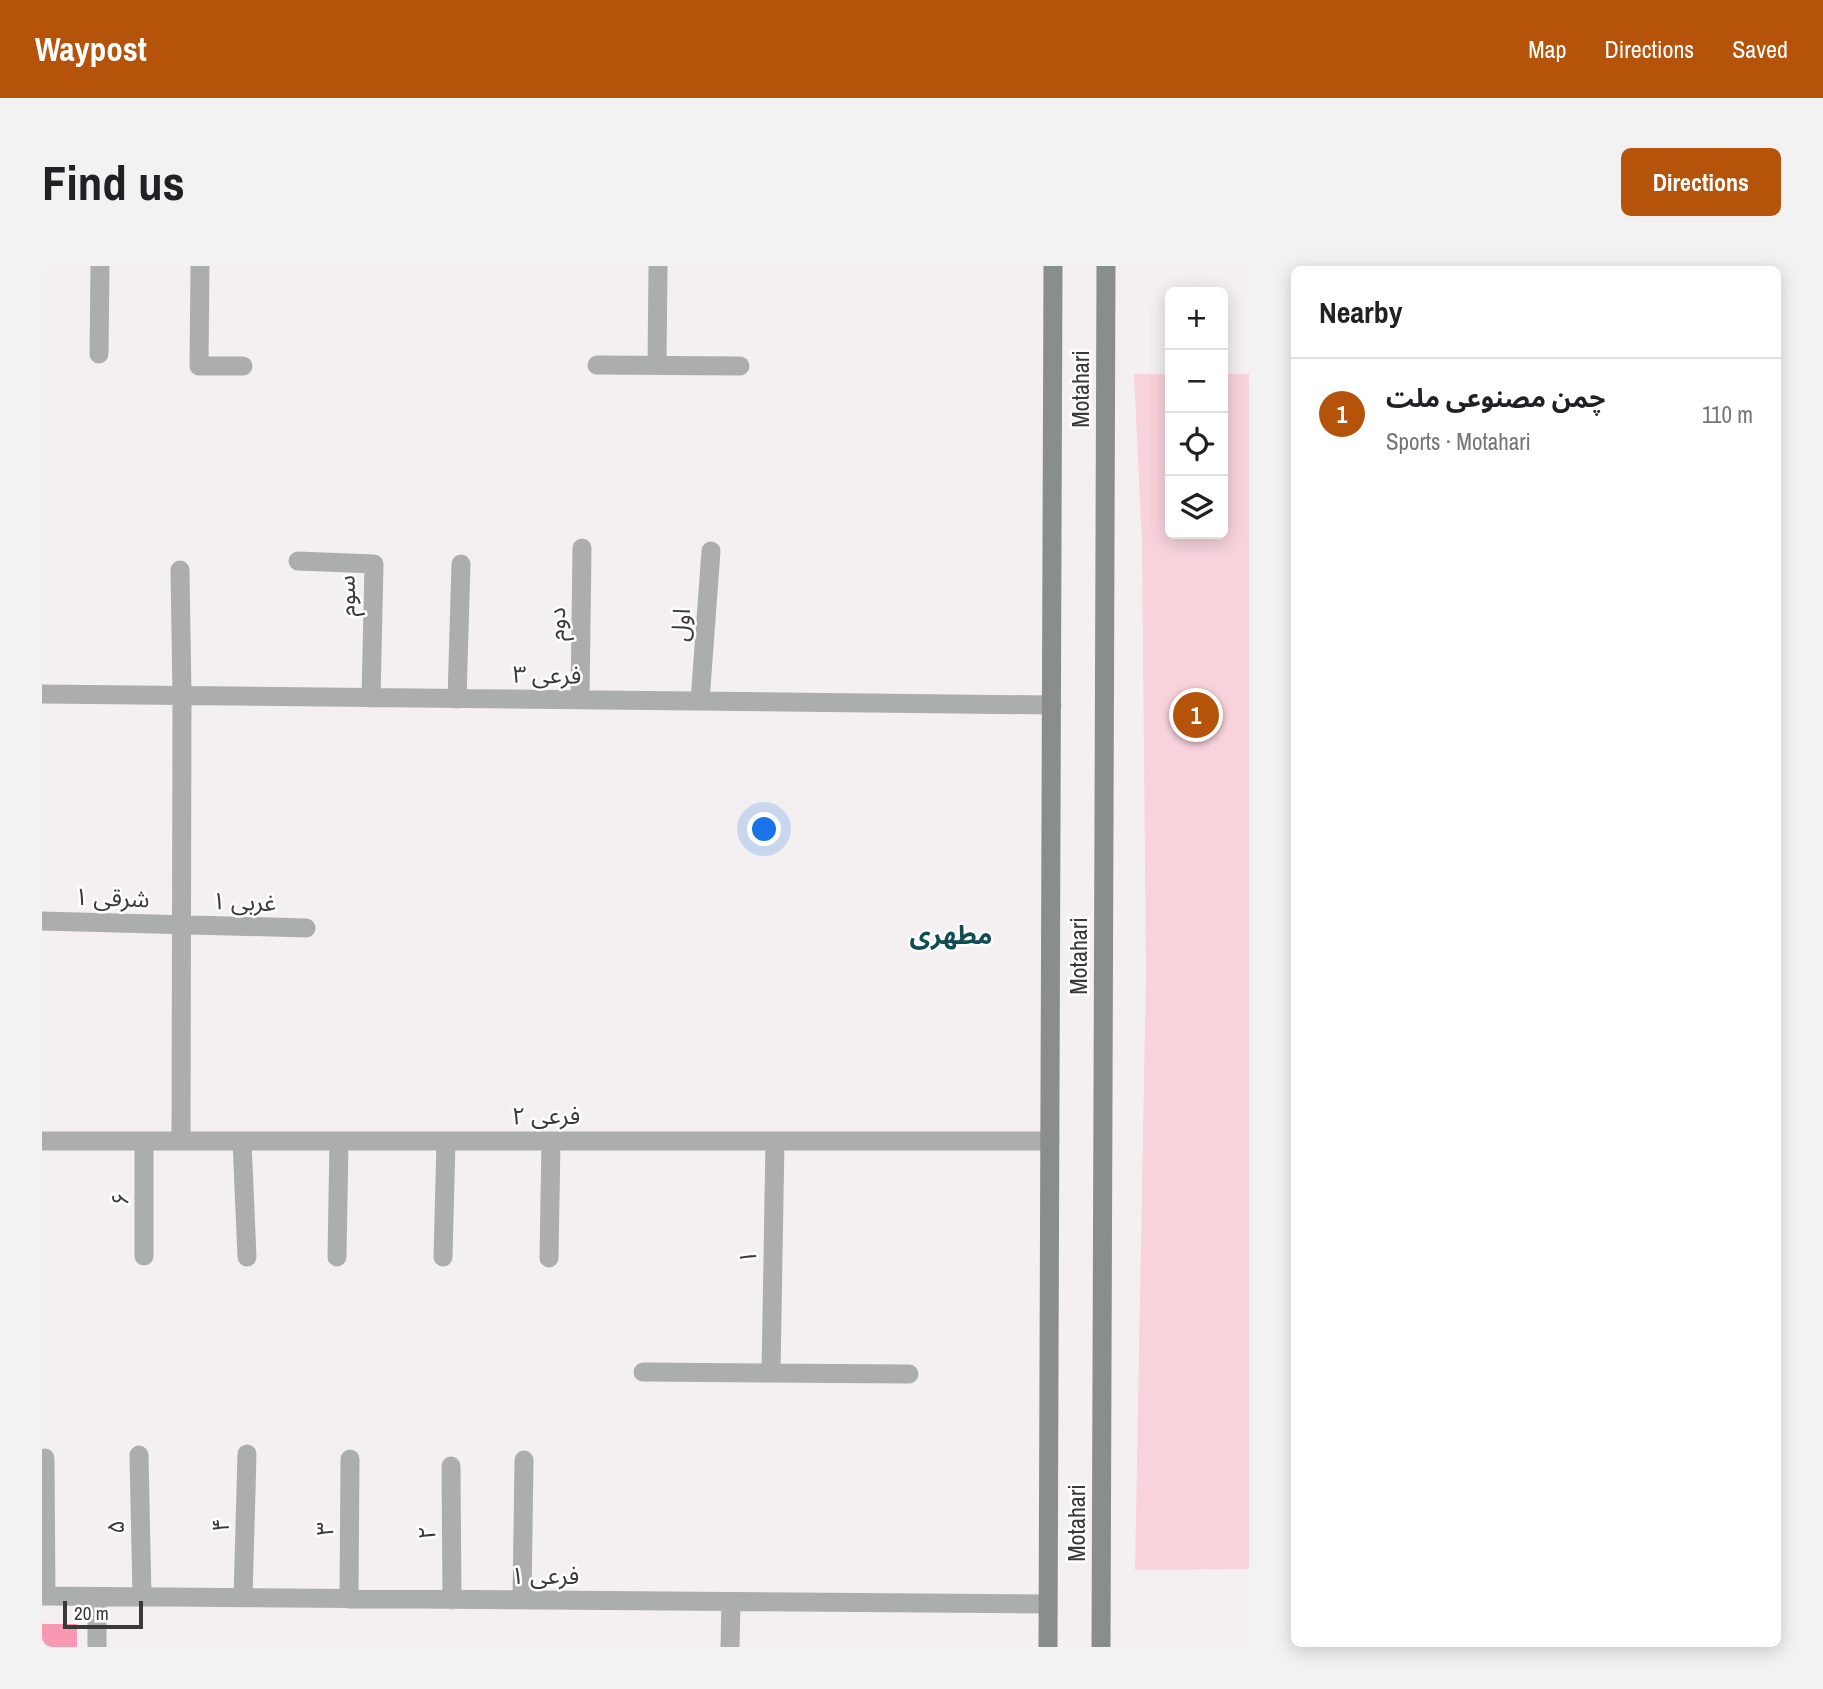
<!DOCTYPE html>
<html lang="en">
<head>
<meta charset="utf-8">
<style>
  body { margin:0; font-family:"Archivo Narrow","Noto Sans Arabic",sans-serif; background:#f2f2f2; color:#202124 }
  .controls { position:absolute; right:21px; top:21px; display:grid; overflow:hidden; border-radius:10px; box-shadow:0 4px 18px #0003 }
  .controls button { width:63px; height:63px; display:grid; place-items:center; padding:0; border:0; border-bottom:2px solid #e0e0e0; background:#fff; color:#202124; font:35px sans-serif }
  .scale { position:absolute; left:21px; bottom:18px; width:80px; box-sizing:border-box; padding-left:7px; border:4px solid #3a3838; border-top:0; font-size:19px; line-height:24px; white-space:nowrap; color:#3a3838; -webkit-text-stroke:5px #fffefe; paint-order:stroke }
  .you { position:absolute; left:723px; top:564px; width:24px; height:24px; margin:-18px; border:5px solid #fff; border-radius:50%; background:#1a73e8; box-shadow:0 0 0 10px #1a73e833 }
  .badge { display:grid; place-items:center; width:46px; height:46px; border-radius:50%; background:#b45309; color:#fff; font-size:23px; font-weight:700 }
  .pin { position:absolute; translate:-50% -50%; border:4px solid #fff; box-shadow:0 2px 7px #0006 }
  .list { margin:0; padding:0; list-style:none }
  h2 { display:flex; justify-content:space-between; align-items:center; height:91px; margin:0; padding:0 28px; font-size:30px }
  h2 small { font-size:23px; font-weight:400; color:#757577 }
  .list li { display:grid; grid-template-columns:46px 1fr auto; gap:21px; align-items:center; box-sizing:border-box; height:112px; padding:0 28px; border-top:2px solid #e0e0e0 }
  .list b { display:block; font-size:26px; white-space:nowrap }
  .list p { margin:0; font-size:23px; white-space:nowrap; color:#757577 }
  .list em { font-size:23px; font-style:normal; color:#757577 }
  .icon { flex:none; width:38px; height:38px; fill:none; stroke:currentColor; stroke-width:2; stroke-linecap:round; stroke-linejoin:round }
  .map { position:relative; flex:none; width:1207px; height:1381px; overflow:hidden; border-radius:10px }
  header { display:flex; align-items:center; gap:42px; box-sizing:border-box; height:98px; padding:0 35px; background:#b45309; color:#fff }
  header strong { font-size:33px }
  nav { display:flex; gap:38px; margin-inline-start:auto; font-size:24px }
  .intro { display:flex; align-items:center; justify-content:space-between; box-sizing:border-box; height:168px; padding:0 42px }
  h1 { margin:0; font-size:49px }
  .button { padding:18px 32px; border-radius:10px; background:#b45309; color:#fff; font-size:24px; font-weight:700 }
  main { display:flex; gap:42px; padding:0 42px }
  aside { flex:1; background:#fff; border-radius:10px; box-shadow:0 4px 18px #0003 }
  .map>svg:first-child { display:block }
  .green { fill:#f8d3dc }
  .forest { fill:#f998b3 }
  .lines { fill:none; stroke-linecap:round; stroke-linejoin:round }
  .minor { stroke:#acaeae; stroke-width:19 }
  .secondary { stroke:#8a8d8d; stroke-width:19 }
  .labels { text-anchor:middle; stroke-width:5; stroke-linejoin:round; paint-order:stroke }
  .street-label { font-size:24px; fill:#3a3838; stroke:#fffefe }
  .neighbourhood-label { font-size:26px; font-weight:bold; fill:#0f4d53; stroke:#fffefe }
</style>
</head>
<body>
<header>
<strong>Waypost</strong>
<nav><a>Map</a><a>Directions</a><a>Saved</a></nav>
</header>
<div class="intro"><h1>Find us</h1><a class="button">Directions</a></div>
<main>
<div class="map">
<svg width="1207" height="1381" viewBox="0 0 1207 1381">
  <rect width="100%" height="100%" fill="#f4f0f1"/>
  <path class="green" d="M1092,108H1128V268H1181V108H1207V1303L1093,1304L1104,706L1100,279Z"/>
  <path class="forest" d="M0,1358H35V1381H0Z"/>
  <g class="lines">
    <path class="minor" d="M158,0L157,100H201
      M57,88L58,0
      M555,99L698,100
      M615,99L616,0
      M256,295L332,298L329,432
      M138,304L140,430L139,875
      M0,428L1010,439
      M415,433L419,298
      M538,434L540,282
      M658,435L669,285
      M0,655L264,662
      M0,875H1008
      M102,875V990
      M200,875L205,991
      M295,991L297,875
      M401,991L404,875
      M507,992L509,875
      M601,1106L867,1108
      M729,1107L733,875
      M97,1189L100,1331
      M3,1192L4,1330
      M409,1200L410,1334
      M0,1330L1006,1338
      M55,1331V1381
      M201,1332L205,1188
      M307,1333L308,1193
      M480,1334L482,1194
      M688,1381L689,1336"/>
    <path class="secondary" d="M1006,1381L1011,0
      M1059,1381L1064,0"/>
  </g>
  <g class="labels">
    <g class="street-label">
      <text transform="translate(1039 123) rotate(-90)" y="8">Motahari</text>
      <text transform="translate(305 330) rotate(-92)" y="8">سوم</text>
      <text transform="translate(515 358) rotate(-89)" y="8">دوم</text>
      <text transform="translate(639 359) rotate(-86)" y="8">اول</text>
      <text transform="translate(505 409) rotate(1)" y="8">فرعی ۳</text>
      <text transform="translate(70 632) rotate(2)" y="8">۱ شرقی</text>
      <text transform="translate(202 636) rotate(2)" y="8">۱ غربی</text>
      <text transform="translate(1037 690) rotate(-90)" y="8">Motahari</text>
      <text x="504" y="858">فرعی ۲</text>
      <text transform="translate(78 933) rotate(-90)" y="8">۶</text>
      <text transform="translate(706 991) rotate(-89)" y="8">۱</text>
      <text transform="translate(1035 1257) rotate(-90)" y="8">Motahari</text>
      <text transform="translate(179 1259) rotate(-88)" y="8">۴</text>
      <text transform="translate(74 1261) rotate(-91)" y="8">۵</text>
      <text transform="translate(283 1263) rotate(-90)" y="8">۳</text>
      <text transform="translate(385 1267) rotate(-90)" y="8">۲</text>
      <text x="503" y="1318">فرعی ۱</text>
    </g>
    <g class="neighbourhood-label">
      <text x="909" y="678">مطهری</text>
    </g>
  </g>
</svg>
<div class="controls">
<button>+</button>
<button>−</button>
<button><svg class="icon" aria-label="locate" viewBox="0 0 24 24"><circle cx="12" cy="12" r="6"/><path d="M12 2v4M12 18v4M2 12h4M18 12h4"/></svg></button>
<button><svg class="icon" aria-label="layers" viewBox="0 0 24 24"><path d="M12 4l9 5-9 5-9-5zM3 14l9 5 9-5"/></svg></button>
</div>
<div class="scale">20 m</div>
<div class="you"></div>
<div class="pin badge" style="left:1154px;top:449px">1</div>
</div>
<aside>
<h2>Nearby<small></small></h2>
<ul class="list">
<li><span class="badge">1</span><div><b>چمن مصنوعی ملت</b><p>Sports · Motahari</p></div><em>110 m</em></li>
</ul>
</aside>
</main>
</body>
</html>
